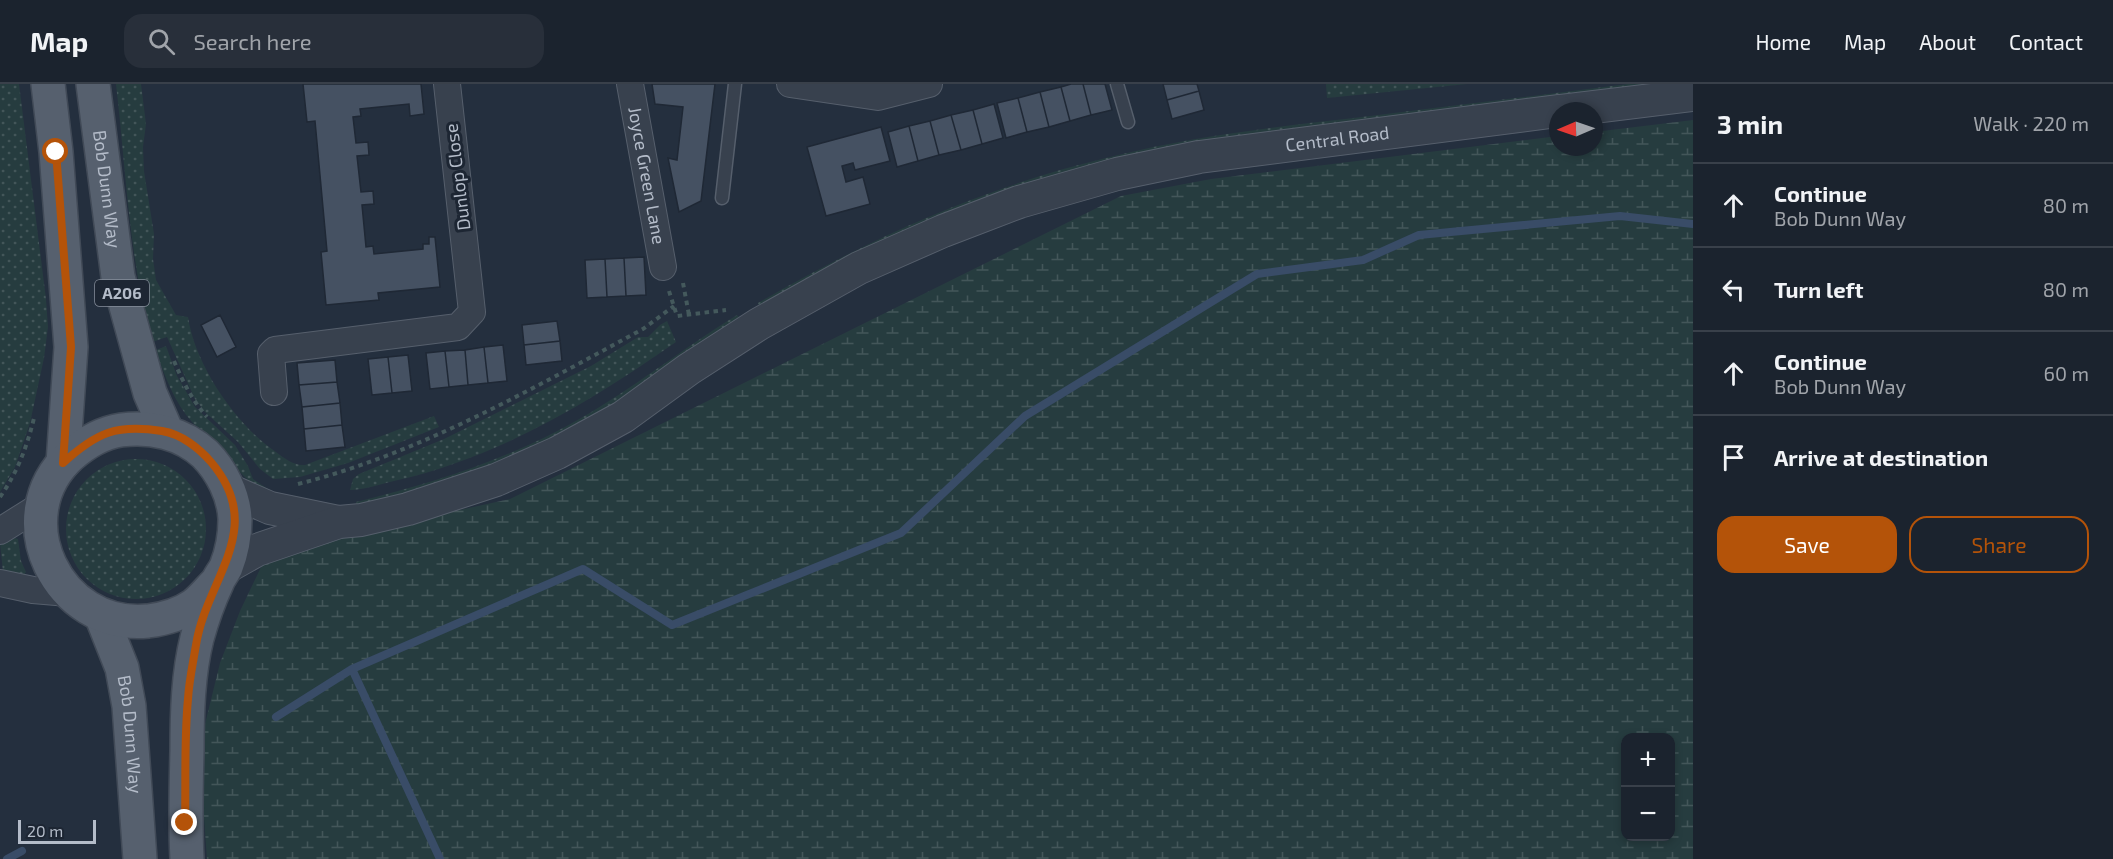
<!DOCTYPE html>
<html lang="en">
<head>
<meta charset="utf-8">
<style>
  body { margin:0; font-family:"Exo 2",sans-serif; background:#282f3a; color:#f1f3f6 }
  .controls { position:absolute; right:18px; bottom:18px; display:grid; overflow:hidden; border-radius:12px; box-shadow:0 3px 9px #0003 }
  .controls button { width:54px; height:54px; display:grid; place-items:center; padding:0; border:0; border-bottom:2px solid #39404a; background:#1b232e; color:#f1f3f6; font:30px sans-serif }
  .compass { position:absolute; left:1549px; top:18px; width:54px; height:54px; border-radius:50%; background:#1b232e; box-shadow:0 3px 9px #0003; rotate:268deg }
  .scale { position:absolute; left:18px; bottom:15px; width:78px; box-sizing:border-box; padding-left:6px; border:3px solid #b4bcc9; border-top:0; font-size:16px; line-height:21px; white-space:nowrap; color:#b4bcc9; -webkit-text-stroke:4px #1d2633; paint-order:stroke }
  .stop { position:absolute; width:18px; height:18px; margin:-14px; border:4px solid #b45309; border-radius:50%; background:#fff }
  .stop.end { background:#b45309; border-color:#fff; box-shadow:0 2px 6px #0008 }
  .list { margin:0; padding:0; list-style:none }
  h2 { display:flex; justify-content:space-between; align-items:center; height:78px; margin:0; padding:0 24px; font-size:26px }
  h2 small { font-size:20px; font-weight:400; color:#a0a4aa }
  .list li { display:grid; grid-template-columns:39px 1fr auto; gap:18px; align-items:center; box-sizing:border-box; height:84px; padding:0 24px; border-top:2px solid #39404a }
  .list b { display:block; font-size:22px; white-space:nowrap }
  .list p { margin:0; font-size:20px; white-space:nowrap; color:#a0a4aa }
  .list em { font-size:20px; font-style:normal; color:#a0a4aa }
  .actions { display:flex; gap:12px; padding:18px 24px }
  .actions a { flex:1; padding:14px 0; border:2px solid #b45309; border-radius:18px; text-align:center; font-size:21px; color:#b45309 }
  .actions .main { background:#b45309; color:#fff }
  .icon { flex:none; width:33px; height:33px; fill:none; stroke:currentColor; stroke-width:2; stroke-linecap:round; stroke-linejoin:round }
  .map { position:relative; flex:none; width:1693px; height:775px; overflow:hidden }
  header { display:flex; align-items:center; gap:36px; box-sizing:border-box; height:84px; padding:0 30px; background:#1b232e; border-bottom:2px solid #39404a }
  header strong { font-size:28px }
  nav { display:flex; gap:33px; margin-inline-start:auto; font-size:21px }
  .search { width:420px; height:54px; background:#282f3a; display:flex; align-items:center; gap:15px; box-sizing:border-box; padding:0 21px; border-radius:18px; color:#a0a4aa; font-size:22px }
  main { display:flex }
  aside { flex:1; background:#1b232e }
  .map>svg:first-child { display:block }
  .grass { fill:url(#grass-dots) }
  .wetland { fill:url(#wetland-marsh); fill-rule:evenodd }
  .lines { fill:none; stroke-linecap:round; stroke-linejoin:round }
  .stream { stroke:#394c67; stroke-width:8 }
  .building { fill:#455162; stroke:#1f2835; stroke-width:1.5 }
  .service-casing { stroke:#565f6c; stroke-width:15 }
  .minor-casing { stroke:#565f6c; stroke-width:28 }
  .tertiary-casing { stroke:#565f6c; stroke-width:34 }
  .primary-casing { stroke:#414a57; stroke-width:36 }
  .path { stroke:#44595c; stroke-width:4; stroke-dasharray:4.5 4.5; stroke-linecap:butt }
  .service { stroke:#38414e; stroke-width:12 }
  .minor { stroke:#38414e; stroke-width:26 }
  .tertiary { stroke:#38414e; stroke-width:32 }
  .primary { stroke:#56606e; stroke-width:33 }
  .route { stroke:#b45309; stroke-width:8 }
  .labels { text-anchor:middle; stroke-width:6; stroke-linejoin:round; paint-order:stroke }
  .shield { fill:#1d2633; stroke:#878f9c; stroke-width:1.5 }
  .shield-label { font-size:16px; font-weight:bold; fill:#b4bcc9 }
  .street-label { font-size:18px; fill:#b4bcc9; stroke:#1d2633 }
</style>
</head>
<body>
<header>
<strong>Map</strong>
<div class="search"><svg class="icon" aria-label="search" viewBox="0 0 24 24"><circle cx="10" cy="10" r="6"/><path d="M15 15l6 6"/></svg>Search here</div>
<nav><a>Home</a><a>Map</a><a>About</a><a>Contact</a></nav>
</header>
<main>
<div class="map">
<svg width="1693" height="775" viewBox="0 0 1693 775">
  <defs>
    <pattern id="grass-dots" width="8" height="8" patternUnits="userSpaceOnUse" patternTransform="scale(1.5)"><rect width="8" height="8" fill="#263c3f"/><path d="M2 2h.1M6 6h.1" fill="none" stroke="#435659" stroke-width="1.8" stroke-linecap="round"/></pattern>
    <pattern id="wetland-marsh" width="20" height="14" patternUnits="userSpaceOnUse" patternTransform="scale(1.5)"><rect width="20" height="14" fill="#263c3f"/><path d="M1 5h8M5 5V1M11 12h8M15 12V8" fill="none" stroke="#435659"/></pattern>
  </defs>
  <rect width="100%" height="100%" fill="#242f3e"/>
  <path class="grass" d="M0,0H19L46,215L48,243L44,274L30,339L15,383L0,408Z
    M116,0H141L146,40L143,63L144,87L154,150L153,175L156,196L176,231L188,233C195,281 236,341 276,368C284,374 294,382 305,381L434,332L439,343L348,379L300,393L273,395L260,385L238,358L205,328L195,315L167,253L152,258C129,175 126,86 116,0Z
    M1326,0H1467L1327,14Z
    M1628,0H1660L1264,48L1177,62L831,182L759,222L758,219C870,154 986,102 1114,72C1198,51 1284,42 1370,32C1456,21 1542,11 1628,0Z
    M737,231L740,234C694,265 649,300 601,329C526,374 441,402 356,422V418C442,397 525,370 601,322C648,293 691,259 737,231Z
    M667,237L676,258C590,318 498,374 394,397C380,400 364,406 350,406L353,395L359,390L444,355L591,282L638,253H648L660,241Z
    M166,262L177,292L195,323L235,361L248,382L253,395L271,407L297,416L298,419L319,422H336L337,425C302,427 264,415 240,388C233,379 228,370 220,362C211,353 200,347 192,338C174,318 165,292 156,268V266Z
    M66 445a70 70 0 1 1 140 0a70 70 0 1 1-140 0Z
    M15,454L18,455L21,477L26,488L23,492L3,488L0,459Z"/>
  <path class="wetland" d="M1693,36V775H207L201,693L205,640L220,579L240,527L262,481L304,460L510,415L1121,112L1211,95L1558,52V63H1594V48ZM1626,654H1670V752H1626Z"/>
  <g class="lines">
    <path class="stream" d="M352,585L440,775
      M276,633L352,585L583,485L672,541L901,449L1025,332L1257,190L1363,176L1419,151L1620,132L1693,140
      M7,775L22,767"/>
  </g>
  <path class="building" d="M303,0H421L424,30L410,32L409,20L360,25L361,32L353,33L356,59L368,58L369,71L357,72L361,108L373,107L374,120L362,121L366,163L373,162L374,170L423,165V160H429V153H435L440,203L378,209L379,216L326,221L321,168L327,167L315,37L307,38Z
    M652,0H715L701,117L679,128L668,74L677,76L683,23L655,20Z
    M1071,0H1083L1091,31L1070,37L1061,3Z
    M1083,0H1105L1112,26L1091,31Z
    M1163,0H1197L1199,7L1167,16Z
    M1061,3L1070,37L1049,43L1040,8Z
    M1199,7L1204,26L1172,35L1167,16Z
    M1040,8L1049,43L1027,48L1018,14Z
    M1018,14L1027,48L1006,54L997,19Z
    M994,20L1003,54L982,60L973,26Z
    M973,26L982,60L961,66L951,31Z
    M951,31L961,66L939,71L930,37Z
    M930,37L939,71L918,77L909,42Z
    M909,42L918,77L897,83L888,48Z
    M881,43L890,77L855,86L853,79L842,82L846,98L863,93L870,120L826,132L807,63Z
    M644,173L646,211L626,212L624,174Z
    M624,174L626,212L607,213L605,175Z
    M605,175L607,213L587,214L585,176Z
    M220,231L236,263L217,273L201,241Z
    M557,237L560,257L524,261L522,241Z
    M560,257L562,277L526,281L524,261Z
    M503,261L507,297L488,299L484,263Z
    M484,263L488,299L468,301L465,266Z
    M465,266L468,301L449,303L445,267Z
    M445,267L449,303L430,305L426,269Z
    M408,271L412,307L392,309L388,273Z
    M388,273L392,309L372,311L368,275Z
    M335,276L337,298L299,301L297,279Z
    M337,298L340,319L302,323L299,301Z
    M340,319L342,341L304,345L302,323Z
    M342,341L345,363L306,367L304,345Z"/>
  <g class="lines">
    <g class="service-casing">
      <path id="service" d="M1117,0L1128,38
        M722,114L735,0"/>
    </g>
    <g class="minor-casing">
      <g id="minor">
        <path id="s1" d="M630,0L663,183"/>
        <path d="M790,0L878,13L929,0"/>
        <path d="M274,308L271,270L275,266L458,243L472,228L447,0"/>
        <path d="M0,447L43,420"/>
        <path d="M0,499L33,506L68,509"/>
      </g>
    </g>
    <g class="tertiary-casing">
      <g id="tertiary">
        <path d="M1561,27L1693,11"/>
        <path d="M229,406L270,424L338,438"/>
        <path id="s2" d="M225,484L257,466L339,438L361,436L408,425L496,396L557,369L623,333L689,285L759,240L859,184L943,147L1019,118L1117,90L1199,73L1558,27"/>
      </g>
    </g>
    <g class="primary-casing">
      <g id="primary">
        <path d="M48,0L56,68L71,263L63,379"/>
        <path id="s3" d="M93,0L118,193L150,309L167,348"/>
        <path id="s4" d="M101,531L122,584L129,622L140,775"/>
        <path d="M187,775C185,739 186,703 187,667C187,629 188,590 197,554C202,536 209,516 217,499C219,493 223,489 226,483C232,468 235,451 235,435C234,411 221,386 205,370C182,349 151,342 121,346C101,349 85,359 70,372C4,433 57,546 148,537C164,535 181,530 194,521C202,515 209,506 217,498"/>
      </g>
    </g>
    <path class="path" d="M683,199L689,231
      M669,207L677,232L726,226
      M174,277C183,298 192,316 207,333
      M298,400C421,369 533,304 643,245L674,222
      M0,413C17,389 27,363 34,334"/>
    <use href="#service" class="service"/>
    <use href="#minor" class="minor"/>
    <use href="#tertiary" class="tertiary"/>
    <use href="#primary" class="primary"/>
  </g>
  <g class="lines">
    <path class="route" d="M56,68L71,263L63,379C97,348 117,340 162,347C181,350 199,364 211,378C268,445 206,495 196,561C193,579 189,597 188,615C184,656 186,698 185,739"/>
  </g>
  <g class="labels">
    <rect class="shield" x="95" y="196" width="54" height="26" rx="4.5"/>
    <g class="shield-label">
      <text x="122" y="215">A206</text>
    </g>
    <g class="street-label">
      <text dy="6" stroke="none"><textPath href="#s2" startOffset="1206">Central Road</textPath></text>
      <text dy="6" stroke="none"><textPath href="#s1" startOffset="93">Joyce Green Lane</textPath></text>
      <text transform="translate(458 93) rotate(-97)" y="6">Dunlop Close</text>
      <text dy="6" stroke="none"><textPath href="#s3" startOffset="106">Bob Dunn Way</textPath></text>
      <text dy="6" stroke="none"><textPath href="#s4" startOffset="124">Bob Dunn Way</textPath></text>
    </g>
  </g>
</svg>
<div class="controls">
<button>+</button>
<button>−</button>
</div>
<svg class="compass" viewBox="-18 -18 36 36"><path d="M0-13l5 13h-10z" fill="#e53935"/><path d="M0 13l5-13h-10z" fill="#a0a4aa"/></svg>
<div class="scale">20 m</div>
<div class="stop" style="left:56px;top:68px"></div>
<div class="stop end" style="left:185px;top:739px"></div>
</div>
<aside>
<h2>3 min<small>Walk · 220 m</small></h2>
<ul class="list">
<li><svg class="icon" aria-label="ahead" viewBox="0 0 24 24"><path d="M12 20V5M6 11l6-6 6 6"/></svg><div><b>Continue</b><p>Bob Dunn Way</p></div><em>80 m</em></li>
<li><svg class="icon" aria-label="left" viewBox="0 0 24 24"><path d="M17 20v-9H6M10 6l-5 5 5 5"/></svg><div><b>Turn left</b></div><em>80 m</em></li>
<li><svg class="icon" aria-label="ahead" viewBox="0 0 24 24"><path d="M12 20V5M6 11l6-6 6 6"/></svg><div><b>Continue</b><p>Bob Dunn Way</p></div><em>60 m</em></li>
<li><svg class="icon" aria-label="arrive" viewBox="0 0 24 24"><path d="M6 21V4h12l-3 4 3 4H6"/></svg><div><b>Arrive at destination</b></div></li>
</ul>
<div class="actions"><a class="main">Save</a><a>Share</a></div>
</aside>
</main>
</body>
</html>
